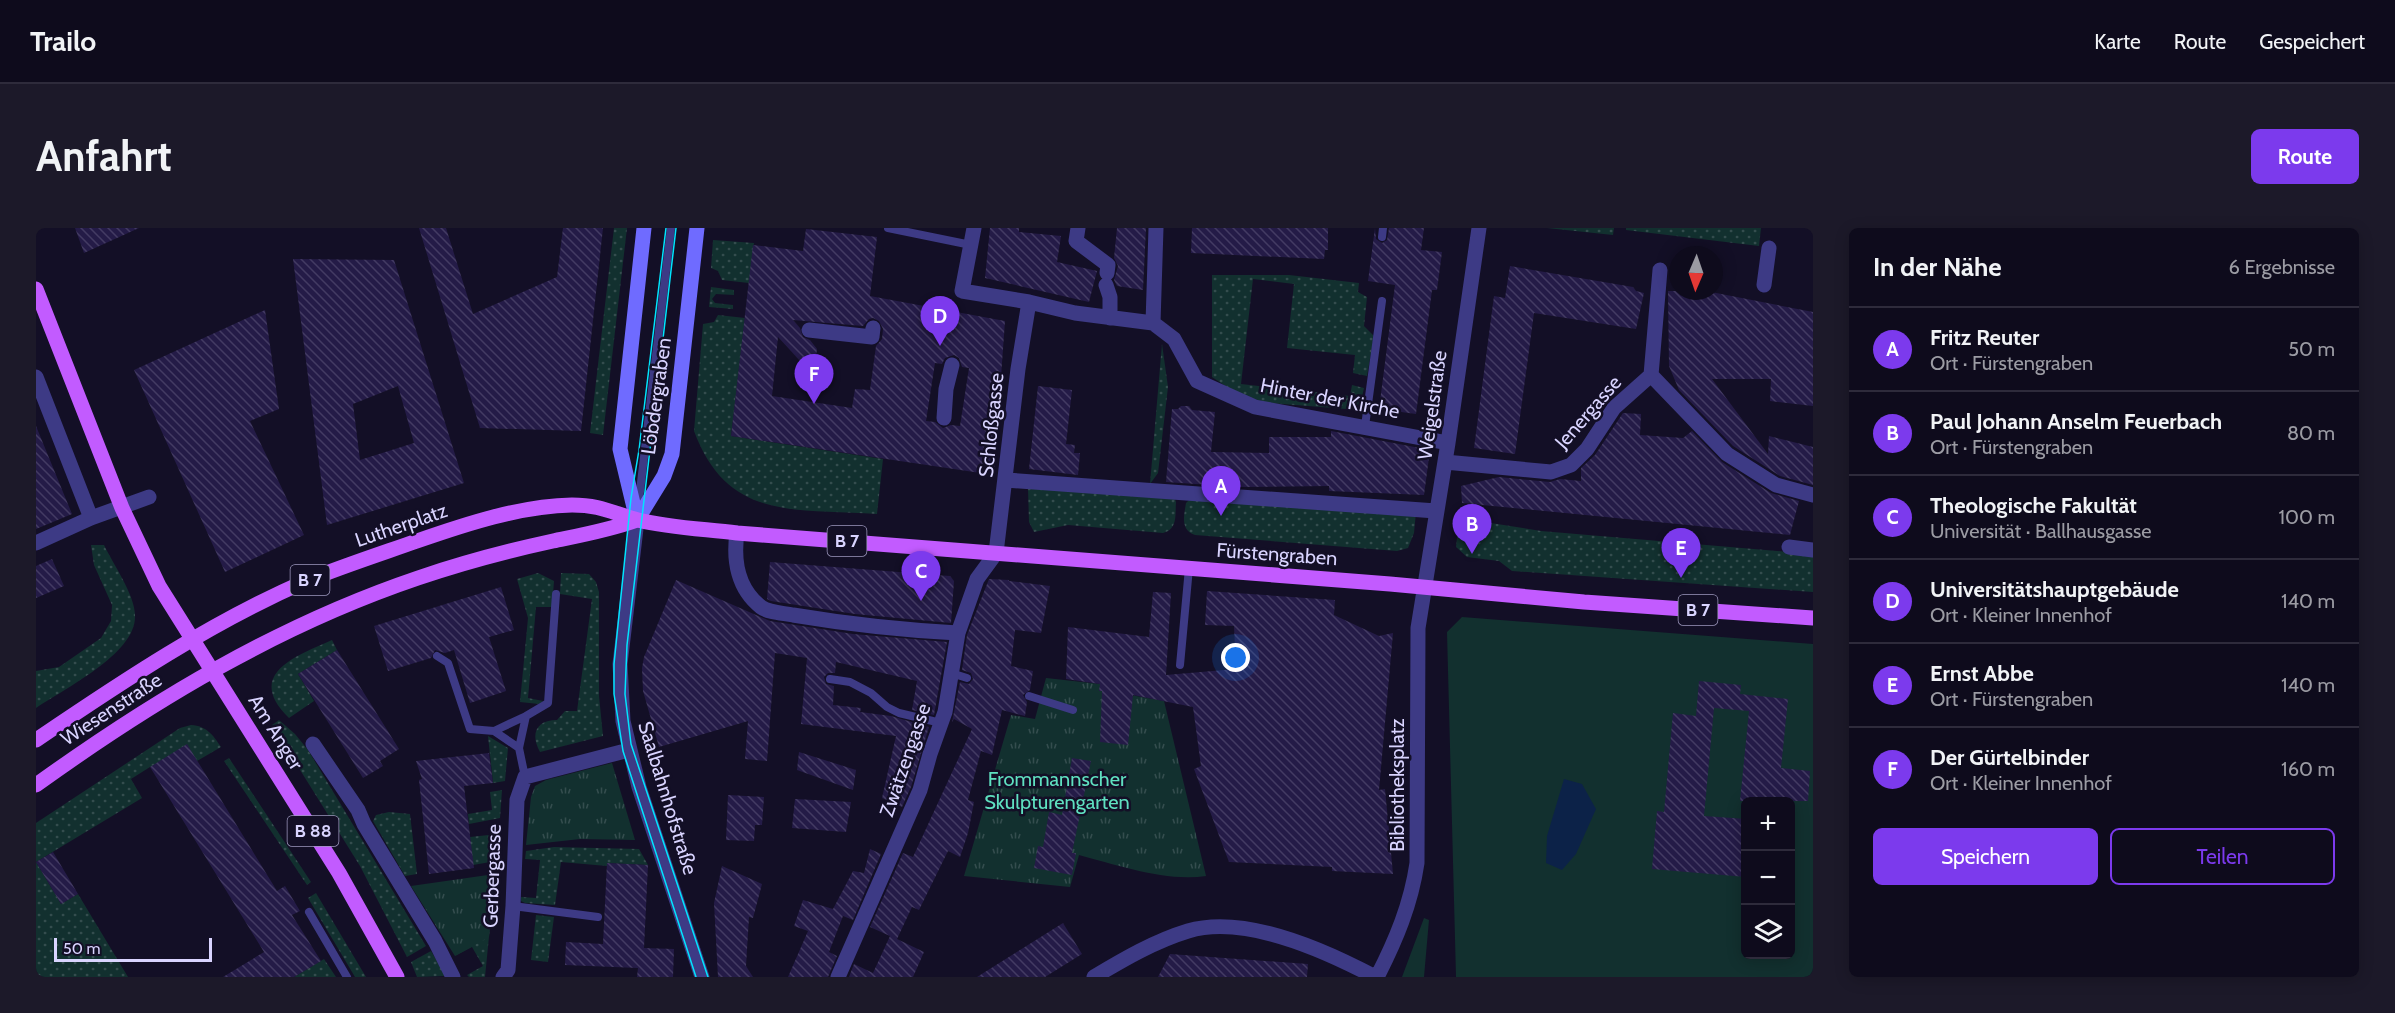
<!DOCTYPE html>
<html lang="de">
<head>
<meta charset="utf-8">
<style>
  body { margin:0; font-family:Cabin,sans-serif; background:#1c1929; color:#f1f3f6 }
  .controls { position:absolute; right:18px; bottom:18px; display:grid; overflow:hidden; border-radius:9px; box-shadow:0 3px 15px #0003 }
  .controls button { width:54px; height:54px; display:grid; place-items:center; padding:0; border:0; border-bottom:2px solid #2e2b3b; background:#0e0b1c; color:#f1f3f6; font:30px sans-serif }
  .compass { position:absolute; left:1633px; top:18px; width:54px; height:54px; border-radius:50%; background:#0e0b1c; box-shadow:0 3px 15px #0003; rotate:182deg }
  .scale { position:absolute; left:18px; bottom:15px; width:158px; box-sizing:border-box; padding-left:6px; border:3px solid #d9d4ff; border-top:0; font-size:16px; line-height:21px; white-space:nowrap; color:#d9d4ff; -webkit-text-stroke:4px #130f26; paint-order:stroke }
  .you { position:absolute; left:1200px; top:430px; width:21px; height:21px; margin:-15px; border:4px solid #fff; border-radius:50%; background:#1a73e8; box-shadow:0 0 0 9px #1a73e833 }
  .badge { display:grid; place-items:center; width:39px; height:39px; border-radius:50%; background:#7c3aed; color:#fff; font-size:20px; font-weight:700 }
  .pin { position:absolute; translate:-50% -50px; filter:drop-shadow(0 2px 3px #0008) }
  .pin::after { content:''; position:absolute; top:32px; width:21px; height:18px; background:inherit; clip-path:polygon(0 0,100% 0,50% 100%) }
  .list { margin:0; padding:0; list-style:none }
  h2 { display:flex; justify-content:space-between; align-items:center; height:78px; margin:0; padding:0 24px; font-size:26px }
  h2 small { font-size:20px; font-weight:400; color:#9b9ba3 }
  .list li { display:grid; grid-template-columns:39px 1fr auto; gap:18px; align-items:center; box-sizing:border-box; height:84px; padding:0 24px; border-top:2px solid #2e2b3b }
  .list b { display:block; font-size:22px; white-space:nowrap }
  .list p { margin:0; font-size:20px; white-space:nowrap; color:#9b9ba3 }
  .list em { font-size:20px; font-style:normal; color:#9b9ba3 }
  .actions { display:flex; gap:12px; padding:18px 24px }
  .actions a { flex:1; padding:14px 0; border:2px solid #7c3aed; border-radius:9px; text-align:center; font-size:21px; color:#7c3aed }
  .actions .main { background:#7c3aed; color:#fff }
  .icon { flex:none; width:33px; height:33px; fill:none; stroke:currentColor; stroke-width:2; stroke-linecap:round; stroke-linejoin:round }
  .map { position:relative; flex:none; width:1777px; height:749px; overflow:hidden; border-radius:9px }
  header { display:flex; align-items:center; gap:36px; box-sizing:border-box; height:84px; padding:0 30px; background:#0e0b1c; border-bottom:2px solid #2e2b3b }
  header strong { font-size:28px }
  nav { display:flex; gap:33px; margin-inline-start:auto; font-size:21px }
  .intro { display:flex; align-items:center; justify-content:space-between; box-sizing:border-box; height:144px; padding:0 36px }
  h1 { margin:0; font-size:42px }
  .button { padding:15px 27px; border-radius:9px; background:#7c3aed; color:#fff; font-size:21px; font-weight:700 }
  main { display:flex; gap:36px; padding:0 36px }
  aside { flex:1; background:#0e0b1c; border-radius:9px; box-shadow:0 3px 15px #0003 }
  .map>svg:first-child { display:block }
  .grass { fill:url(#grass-dots) }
  .park { fill:url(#park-tufts) }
  .garden { fill:#12302f; fill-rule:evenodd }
  .water { fill:#0c2248 }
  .building { fill:url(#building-back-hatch); fill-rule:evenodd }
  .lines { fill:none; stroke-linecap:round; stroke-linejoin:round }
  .lane { stroke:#3d3a85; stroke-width:8 }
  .street { stroke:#3d3a85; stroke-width:15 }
  .secondary { stroke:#6f6bff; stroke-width:15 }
  .primary { stroke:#c25bff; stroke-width:15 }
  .tram { stroke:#00e5ff; stroke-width:1.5 }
  .labels { text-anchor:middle; stroke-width:5; stroke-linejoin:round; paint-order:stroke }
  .shield { fill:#130f26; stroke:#9e99be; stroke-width:1.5 }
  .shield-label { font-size:18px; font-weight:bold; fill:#d9d4ff }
  .street-label { font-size:20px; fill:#d9d4ff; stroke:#130f26 }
  .park-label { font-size:20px; fill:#5fe0c0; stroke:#130f26 }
</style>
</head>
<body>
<header>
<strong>Trailo</strong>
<nav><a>Karte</a><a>Route</a><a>Gespeichert</a></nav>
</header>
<div class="intro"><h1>Anfahrt</h1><a class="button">Route</a></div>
<main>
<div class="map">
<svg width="1777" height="749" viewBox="0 0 1777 749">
  <defs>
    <pattern id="grass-dots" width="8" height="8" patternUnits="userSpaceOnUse" patternTransform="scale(1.5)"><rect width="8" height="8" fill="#12302f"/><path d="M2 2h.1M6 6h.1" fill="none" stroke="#344d4e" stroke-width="1.8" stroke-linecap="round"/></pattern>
    <pattern id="park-tufts" width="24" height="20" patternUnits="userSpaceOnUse" patternTransform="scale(1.5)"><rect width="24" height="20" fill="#12302f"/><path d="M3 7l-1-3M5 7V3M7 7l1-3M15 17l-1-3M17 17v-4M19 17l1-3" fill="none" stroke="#344d4e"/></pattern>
    <pattern id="building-back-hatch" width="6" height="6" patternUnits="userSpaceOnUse" patternTransform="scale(1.5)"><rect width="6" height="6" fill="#241b47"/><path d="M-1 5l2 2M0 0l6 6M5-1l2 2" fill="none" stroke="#433b63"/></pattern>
  </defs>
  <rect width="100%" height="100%" fill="#130f26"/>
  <path class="grass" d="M578,0H591L567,207L554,205Z
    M1511,0H1578L1577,7Z
    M1590,0H1725L1723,18L1590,2Z
    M677,12L718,15L713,55L686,52L682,43L675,40Z
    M1176,47H1253L1323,55L1322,64L1331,69L1328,98L1338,108L1331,148L1317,145L1319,127L1251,120L1258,56L1217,51L1205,156L1314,168L1316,157L1328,160L1323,182L1233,175L1203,167L1176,149Z
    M675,59L698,62V67L680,66L676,71L679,75L697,77V81L673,79Z
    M682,87L709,90L695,208L847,231L841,286C759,280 692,294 658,203L667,96L678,94Z
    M1126,116L1132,159L1122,245L1114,256Z
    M992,260L1139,271L1140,274C1139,287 1142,301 1127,305L1032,297L998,304L993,294Z
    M1153,272L1380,284L1378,305L1372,320L1361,323L1159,307C1144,302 1148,288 1150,275Z
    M1423,290L1505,303L1777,326V364L1476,343L1463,333L1431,329L1420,319Z
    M55,317H68C77,336 100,368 99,389C99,426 28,461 0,480V443L23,439L65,410L75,393L76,377L58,337Z
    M502,345L518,353L516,379H500L492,470L507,473L503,476L484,474L492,390L481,351Z
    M525,345L553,346L560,354L563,364V468L567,508L504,524C494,506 500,492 521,492L529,483H541L556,371L524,366Z
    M296,412L301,422L262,446L278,473L253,490C208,446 260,428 296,412Z
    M243,492L259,506L272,522L390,718L371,729L324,638L236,497Z
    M155,497C171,498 177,507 185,519L161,533L114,539L95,551L106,570L0,634L25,676L42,666L92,749H0V595L144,500Z
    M452,508L472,520L469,553L457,555Z
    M193,530L275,654L271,657L188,533Z
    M466,562L464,590L433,596L432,586L456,582L454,564Z
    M353,584L374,586L381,646L369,648L337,593L340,587Z
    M462,606L460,633L437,637L434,609Z
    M518,619L603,621L612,637L571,635V638L525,634L519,677L489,675L485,673V669L500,670L504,632L489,631L490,623Z
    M280,665L330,749H319L272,670Z
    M500,687L518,689L512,734L495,732Z
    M455,688L449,749H433L431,747L447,738L436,719L419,728Z
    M395,723L410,748L381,749L375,734Z
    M288,731L300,749H258Z"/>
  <path class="park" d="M1010,450L1064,456L1083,465L1128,473L1170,648C1130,654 1081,637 1043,627L1034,659L928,648L975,487L999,491Z
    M576,535L599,612L544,611L490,617L495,569L499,558L510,552Z
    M459,646L453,709L419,728L375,658Z"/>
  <path class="garden" d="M1426,389L1777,416V749H1420L1411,404ZM1710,574H1754V726H1710Z
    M1388,690L1393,692L1388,749H1366Z"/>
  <path class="water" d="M1528,551L1546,556L1560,581L1540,626L1526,642L1510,635L1511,608Z"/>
  <path class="building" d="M39,0H103L48,25Z
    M383,0H410L437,86L521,49L527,0H567L545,203L444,200Z
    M954,0H983V4L1025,8L1021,34L1061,43L1053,74L949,50Z
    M1081,0H1110L1107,62L1081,58L1078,52L1082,38L1078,30Z
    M1156,0H1292V22H1289L1288,31L1155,25Z
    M1339,0L1340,11L1346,15L1351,12L1353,0H1388L1385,22L1406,24L1401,62H1396L1380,186L1343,181L1359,57L1332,53Z
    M770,1L841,9L834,68L969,93L958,247L695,208L717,17L767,23ZM837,90L843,93L847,101L846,111L840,118L834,162L819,161L816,180L736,168L742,109L766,135H774L780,129L781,121L774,112L767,109L764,100L757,92L827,98L833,91ZM918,127L923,130L926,139L933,140L924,198L915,197L907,200L899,194L890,193L899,135L906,136L909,130Z
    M257,31L358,32L428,255L291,297ZM362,158L378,215L324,232L317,176Z
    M1474,38L1597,59L1600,63L1608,65L1600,101L1498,85L1479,226L1438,220L1458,68L1469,70Z
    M1632,63H1670L1777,84V178L1734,173L1735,151H1676L1732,226L1733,208L1777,219V257L1744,248L1697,218L1643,162L1633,138Z
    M229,82L243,181L214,193L268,307L189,344L98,142Z
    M1002,158L1036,162L1030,216L1039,217L1038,225H1044L1042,247L993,241Z
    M1145,178H1153L1156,182L1179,184L1175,224L1233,225V209H1295V203L1394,222L1388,267L1293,263V258L1204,259L1130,254L1136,181H1142Z
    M1587,185L1605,186L1604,207L1647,210L1656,203L1686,234L1735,265L1763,273L1754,307L1426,275L1425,258L1463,249L1514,254L1524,251L1545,253V240L1559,227Z
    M0,198L36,286L0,301Z
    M16,331L28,358L0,370V338Z
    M734,334L914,348L918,353L915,395L819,386L735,373L731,371Z
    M953,351L973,352V353L1014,358L1005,405L979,402L975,438L997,443L994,462L987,467L991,474L989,488L966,482L956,527L945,523L932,572L938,574L932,605L924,629L912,623L883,682L876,679L861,711L888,724L877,749H813L818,736L837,745L854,708L834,699L867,625L877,629L936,501L918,491L916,494L924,454L933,456L937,451L935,445L926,442L931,407Z
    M640,352L734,393L817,406L911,414L898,487L876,482L881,453L800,434L799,445H792L788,449L790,456L798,458L797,477L825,480L824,484L855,488L893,499L875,559L866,579L846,570L860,508L765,496L771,430L739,425L731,533L709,531L712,493L623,519L607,463L606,440L608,429Z
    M465,359L478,402L453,409L470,463L434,475L418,422L409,425L399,422L395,430L352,443L338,398Z
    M1171,363L1299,372L1298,387L1343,408L1357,405L1343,562L1349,561L1357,646L1296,643V639L1193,634L1158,541L1165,538L1157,479L1097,467L1092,517L1064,514L1066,463H1063L1064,456L1030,451L1032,399L1113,409L1117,364L1135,365L1130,447L1200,441L1198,398L1169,397Z
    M301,422L363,521L344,533L347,538L327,550L262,446Z
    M1663,453L1705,457L1704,466L1752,471L1745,540L1774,543L1772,573H1704L1713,483L1678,480L1668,588L1710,591V649L1616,641L1621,583L1628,584L1637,485L1660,488Z
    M151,516L241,663L249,658L264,683L256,687L285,733L258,749H187L228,724L114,539Z
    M763,524L820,542L817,562L761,542Z
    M453,525L457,555L428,558L438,640L393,646L383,552L386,551L380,533Z
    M1036,530L1055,533L1036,625H1040L1036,647L998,640L1002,618L1007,619L1013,584L1026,587Z
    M692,567L728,569L726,597H719L718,613L690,612Z
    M759,571L815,574L810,604L756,600Z
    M834,621L845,626L817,692L807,688L793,724L801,728L792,749H752L772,703L758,698L767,672L797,681L817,643L828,645Z
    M17,624L42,666L25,676L0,634Z
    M571,635L612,637L608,720L638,721L637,749H601L602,740L529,737L530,714L567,716Z
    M686,638L726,656L717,690L713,689L710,738L717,749H682L678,675Z
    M1027,695L1046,726L1009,749H941Z
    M1134,726L1272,736L1271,749H1122Z"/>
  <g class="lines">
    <path class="lane" d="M852,0L935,17
      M1346,9L1347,0
      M1329,198L1346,73
      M602,280L635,0
      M401,428L412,435L434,501L458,503L483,520
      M1144,437L1153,340
      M915,445L931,450
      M794,451L814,454L835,465L851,479L863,485L905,495
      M993,468L1037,482
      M458,503L490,488
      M489,549L483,520L490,488L512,475L520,366
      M477,678L562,689
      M273,684L311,749"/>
    <path class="street" d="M938,0L926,63L993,74
      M1042,0L1040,13L1072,37L1071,45
      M1070,57L1074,69V90
      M1728,57L1733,20
      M1117,95L1138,111L1161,153L1219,179L1412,215
      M1117,95L1120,0
      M773,102L836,109L837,100
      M1615,147L1691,226L1740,257L1777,267
      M0,149L55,290
      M908,190L910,161L916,137
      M1409,234L1515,244L1535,237L1551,221L1578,180L1615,147L1624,42
      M970,252L1400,283
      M601,292L584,436L587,493L603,559L666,749
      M701,305C697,333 702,361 725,379C733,385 747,385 757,387C811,396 866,402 922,405
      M0,315L55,290L113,269
      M1753,319L1777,322
      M277,516L322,582L328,596L399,713L417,749
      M467,749L472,742L477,678L481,572L489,549L593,522
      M802,749L884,562L894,526L909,484L922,405L941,351L960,325L982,141L993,74L1039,85L1117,95
      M1058,749C1088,731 1119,713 1152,703C1209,686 1290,723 1339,749
      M1341,749C1360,712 1375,676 1381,635L1382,400L1412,215L1443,0"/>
    <path class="secondary" d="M601,292L628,248L636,226L661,0
      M601,292L584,221L608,0"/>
    <path class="primary" d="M0,61L86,280L123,358L303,645L361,749
      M0,512C87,453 174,395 270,353C307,338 344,326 381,313C430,296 484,278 536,277C565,277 576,285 602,292C634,300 669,301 701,305L1354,356L1548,374L1777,390
      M0,557C118,472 243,397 382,350C426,335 471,323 517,313C546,307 574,302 601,292"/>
    <path class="tram" d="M630,0L603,222L595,270L578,436V466L587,523L660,749
      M640,0L591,417L589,466L595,516L672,749"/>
  </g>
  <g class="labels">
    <g class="shield">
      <rect x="791.5" y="298" width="39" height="30" rx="4.5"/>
      <rect x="254.5" y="337" width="39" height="30" rx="4.5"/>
      <rect x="1642.5" y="367" width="39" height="30" rx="4.5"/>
      <rect x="251.5" y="588" width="51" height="30" rx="4.5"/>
    </g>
    <g class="shield-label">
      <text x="811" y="319">B 7</text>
      <text x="274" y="358">B 7</text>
      <text x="1662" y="388">B 7</text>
      <text x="277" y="609">B 88</text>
    </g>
    <g class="street-label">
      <text transform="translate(620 168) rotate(-82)" y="7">Löbdergraben</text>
      <text transform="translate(1294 170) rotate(11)" y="7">Hinter der Kirche</text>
      <text transform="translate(1396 177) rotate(-82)" y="7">Weigelstraße</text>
      <text transform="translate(1552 184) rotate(-49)" y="7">Jenergasse</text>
      <text transform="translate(955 197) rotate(-84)" y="7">Schloßgasse</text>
      <text transform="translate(365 297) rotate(-19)" y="7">Lutherplatz</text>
      <text transform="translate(1241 326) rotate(4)" y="7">Fürstengraben</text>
      <text transform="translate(75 481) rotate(-33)" y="7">Wiesenstraße</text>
      <text transform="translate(240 504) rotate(58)" y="7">Am Anger</text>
      <text transform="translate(869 532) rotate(-71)" y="7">Zwätzengasse</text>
      <text transform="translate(1361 557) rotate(-90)" y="7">Bibliotheksplatz</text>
      <text transform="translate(632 570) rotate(73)" y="7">Saalbahnhofstraße</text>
      <text transform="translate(456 648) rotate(-88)" y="7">Gerbergasse</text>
    </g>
    <g class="park-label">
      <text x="1021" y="558">Frommannscher<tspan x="1021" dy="23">Skulpturengarten</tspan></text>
    </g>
  </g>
</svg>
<div class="controls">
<button>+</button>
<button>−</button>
<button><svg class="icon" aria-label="layers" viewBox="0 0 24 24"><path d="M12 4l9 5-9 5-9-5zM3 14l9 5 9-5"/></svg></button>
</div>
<svg class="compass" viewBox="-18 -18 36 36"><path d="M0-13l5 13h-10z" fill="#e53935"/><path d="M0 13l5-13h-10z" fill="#9b9ba3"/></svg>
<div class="scale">50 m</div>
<div class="you"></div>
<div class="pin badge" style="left:1185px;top:288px">A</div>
<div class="pin badge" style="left:1436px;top:326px">B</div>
<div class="pin badge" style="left:885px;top:373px">C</div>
<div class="pin badge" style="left:904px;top:118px">D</div>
<div class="pin badge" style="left:1645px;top:350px">E</div>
<div class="pin badge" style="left:778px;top:176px">F</div>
</div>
<aside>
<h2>In der Nähe<small>6 Ergebnisse</small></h2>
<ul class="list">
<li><span class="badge">A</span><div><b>Fritz Reuter</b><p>Ort · Fürstengraben</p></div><em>50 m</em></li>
<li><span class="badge">B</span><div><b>Paul Johann Anselm Feuerbach</b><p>Ort · Fürstengraben</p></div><em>80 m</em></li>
<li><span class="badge">C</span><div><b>Theologische Fakultät</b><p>Universität · Ballhausgasse</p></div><em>100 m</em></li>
<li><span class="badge">D</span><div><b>Universitätshauptgebäude</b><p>Ort · Kleiner Innenhof</p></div><em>140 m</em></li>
<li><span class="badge">E</span><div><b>Ernst Abbe</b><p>Ort · Fürstengraben</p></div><em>140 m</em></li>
<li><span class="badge">F</span><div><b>Der Gürtelbinder</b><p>Ort · Kleiner Innenhof</p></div><em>160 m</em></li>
</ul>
<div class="actions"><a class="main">Speichern</a><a>Teilen</a></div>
</aside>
</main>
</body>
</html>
